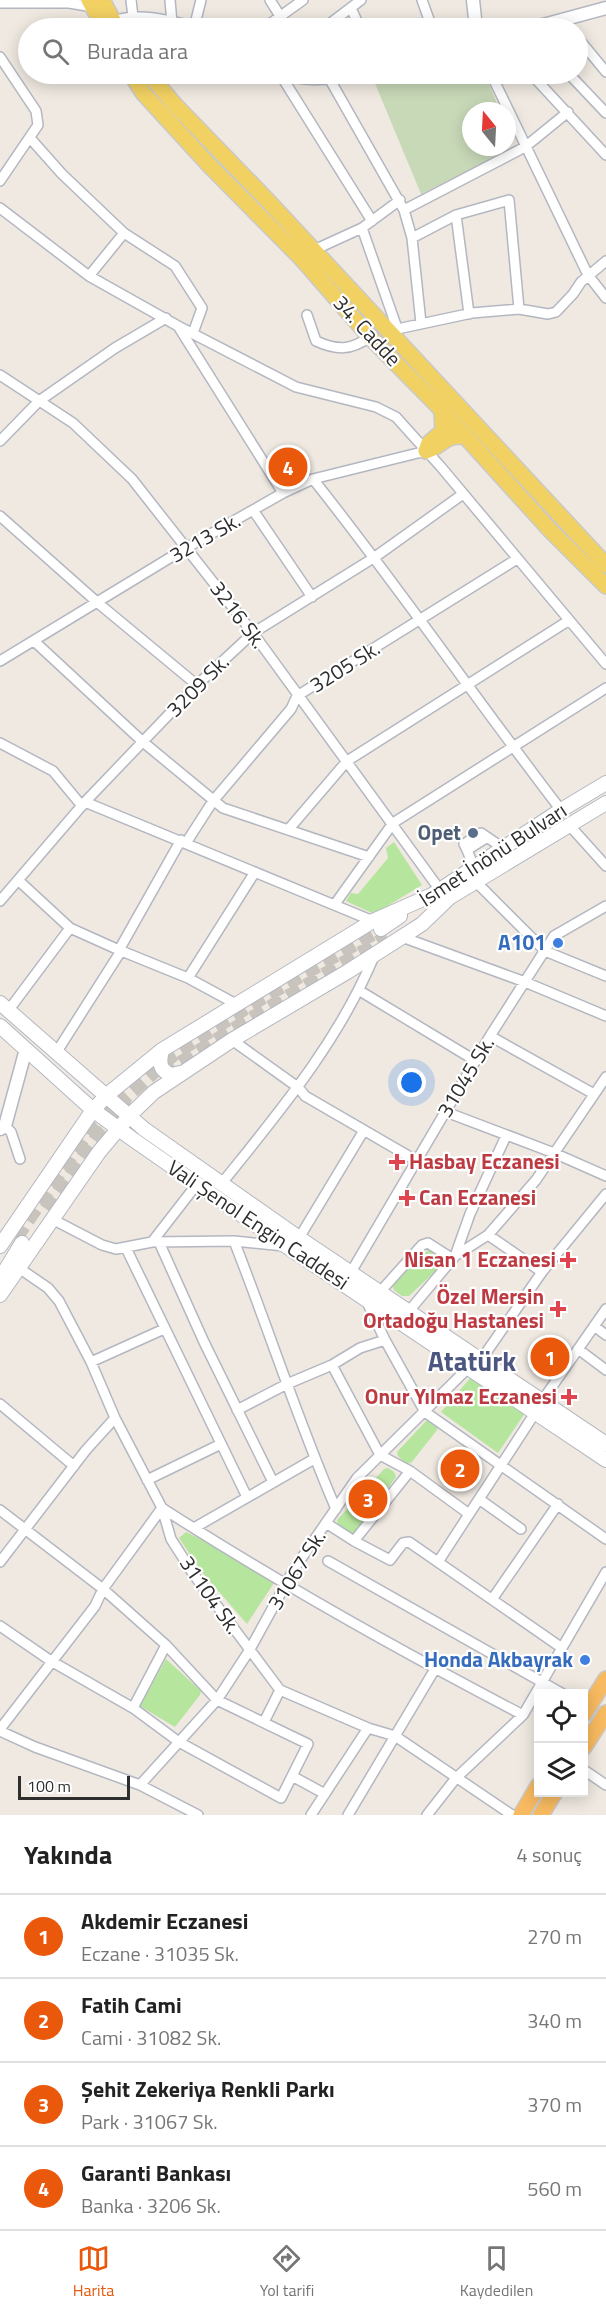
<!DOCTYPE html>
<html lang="tr">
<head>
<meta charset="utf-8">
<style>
  body { margin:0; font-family:"Titillium Web",sans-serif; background:#f6f6f6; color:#222 }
  .controls { position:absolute; right:18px; bottom:18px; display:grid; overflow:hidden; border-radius:0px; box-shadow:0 3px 15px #0003 }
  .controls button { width:54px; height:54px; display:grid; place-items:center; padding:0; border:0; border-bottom:2px solid #e0e0e0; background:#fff; color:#222; font:30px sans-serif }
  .compass { position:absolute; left:462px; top:102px; width:54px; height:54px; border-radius:50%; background:#fff; box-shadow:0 3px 15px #0003; rotate:342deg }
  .scale { position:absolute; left:18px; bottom:15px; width:112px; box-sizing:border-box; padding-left:6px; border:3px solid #2e2e2e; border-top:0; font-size:16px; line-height:21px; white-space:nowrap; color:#2e2e2e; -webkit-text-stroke:4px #fff; paint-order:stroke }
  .you { position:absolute; left:412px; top:1083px; width:21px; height:21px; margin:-15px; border:4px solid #fff; border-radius:50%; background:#1a73e8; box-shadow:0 0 0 9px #1a73e833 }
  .badge { display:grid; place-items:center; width:39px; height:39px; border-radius:50%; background:#ea580c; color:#fff; font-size:20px; font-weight:700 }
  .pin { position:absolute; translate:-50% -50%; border:3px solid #fff; box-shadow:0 2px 6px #0006 }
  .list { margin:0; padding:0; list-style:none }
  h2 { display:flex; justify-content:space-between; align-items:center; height:78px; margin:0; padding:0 24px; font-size:26px }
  h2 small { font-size:20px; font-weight:400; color:#767676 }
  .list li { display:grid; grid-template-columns:39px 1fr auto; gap:18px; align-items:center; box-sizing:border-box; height:84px; padding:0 24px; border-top:2px solid #e0e0e0 }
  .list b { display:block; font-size:22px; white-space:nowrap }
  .list p { margin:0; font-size:20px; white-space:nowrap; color:#767676 }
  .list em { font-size:20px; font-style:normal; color:#767676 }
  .icon { flex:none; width:33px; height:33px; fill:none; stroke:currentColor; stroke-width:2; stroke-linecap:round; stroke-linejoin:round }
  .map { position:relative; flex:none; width:606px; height:1815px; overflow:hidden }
  .search { position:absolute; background:#fff; box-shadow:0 3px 15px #0003; left:18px; right:18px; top:18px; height:66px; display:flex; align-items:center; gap:15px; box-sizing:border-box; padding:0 21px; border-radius:33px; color:#767676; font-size:22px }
  .sheet { height:414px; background:#fff }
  nav { display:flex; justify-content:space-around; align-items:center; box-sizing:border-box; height:84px; border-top:2px solid #e0e0e0; background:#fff; font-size:16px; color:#767676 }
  nav a { display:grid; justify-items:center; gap:3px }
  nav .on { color:#ea580c }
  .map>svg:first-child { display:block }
  .green { fill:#b6e59e }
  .cemetery { fill:#c8d9b8 }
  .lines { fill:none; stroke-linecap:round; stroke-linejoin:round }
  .secondary-tunnel { stroke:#c8c4bd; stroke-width:14; stroke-dasharray:14 7; stroke-linecap:butt }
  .minor-casing { stroke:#b4b7c1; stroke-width:12 }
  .tertiary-casing { stroke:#b4b7c1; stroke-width:15 }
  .secondary-casing { stroke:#b4b7c1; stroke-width:16 }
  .primary-casing { stroke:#c9c9c9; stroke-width:18 }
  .trunk-casing { stroke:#c9c9c9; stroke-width:18 }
  .minor { stroke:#fff; stroke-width:9 }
  .tertiary { stroke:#fff; stroke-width:12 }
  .secondary { stroke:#fff; stroke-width:14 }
  .primary { stroke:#f2d163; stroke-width:15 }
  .trunk { stroke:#f8ba60; stroke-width:15 }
  .service-dot { fill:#5c6f8a; stroke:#fff; stroke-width:2 }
  .shop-dot { fill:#3f7fe0; stroke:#fff; stroke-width:2 }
  .health-dot { fill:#e0444e; stroke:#fff; stroke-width:2 }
  .labels { text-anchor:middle; stroke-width:4.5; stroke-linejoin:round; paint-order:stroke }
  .street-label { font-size:21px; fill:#2e2e2e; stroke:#fff }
  .service-label { font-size:21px; font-weight:bold; fill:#4e5e75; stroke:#fff; text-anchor:end }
  .shop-label { font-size:21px; font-weight:bold; fill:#366cbe; stroke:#fff; text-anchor:end }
  .health-label { font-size:21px; font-weight:bold; fill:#be3a42; stroke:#fff; text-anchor:end }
  .district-label { font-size:27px; font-weight:bold; fill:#4d5680; stroke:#fff }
</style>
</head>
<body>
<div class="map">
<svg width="606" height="1815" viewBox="0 0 606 1815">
  <rect width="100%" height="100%" fill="#efe9e1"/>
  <path class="green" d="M394,842L422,885L374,914L346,901L351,893L358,894L388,858L386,848Z
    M429,1249L445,1259L444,1263L409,1296H402L394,1290L392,1285Z
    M472,1376L525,1413L498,1453L441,1412Z
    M430,1420L437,1424V1430L411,1463L406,1464L398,1456L397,1452L426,1421Z
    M388,1468L394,1472L396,1477L356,1533L351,1534L338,1526L337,1520L384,1469Z
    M186,1532L216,1546L274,1583L247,1624L201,1571L179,1538Z
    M166,1659L201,1691L200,1695L175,1727L140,1706Z"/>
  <path class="cemetery" d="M403,74H485L500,111H471V147H507V128L512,141L502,154L421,194L374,81Z"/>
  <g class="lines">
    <path class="secondary-tunnel" d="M163,1074L232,1030L387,937
      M46,1209L95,1140L132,1104
      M16,1238L88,1131L174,1054L252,1004L381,929"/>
    <g class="minor-casing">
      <path id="minor" d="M131,0L133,17
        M170,0L172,23
        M270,0L280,16
        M422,0L432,28
        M0,3H69L93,7
        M351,8L360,28
        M194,28L201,0
        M264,28L303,0
        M324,28L361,0
        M578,38L606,72
        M0,57L36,111L38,125L0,181
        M280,74L372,221
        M491,74L588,275L606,298
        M531,74L606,155
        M569,74L606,113
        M329,78L404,210L412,238L421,323
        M30,138L62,174L124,233
        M0,208L89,276L178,326L283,493
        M404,210L525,147L568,112
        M456,215L469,314
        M362,228L397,328
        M412,238L456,215L509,200L519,309
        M314,250L362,228L400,200
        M89,276L124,233L175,266L202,308L193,333
        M307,315L316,341C338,351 351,350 370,337
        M178,326L296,387L376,407L396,417L441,467L606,664
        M388,331L472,313L519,309L548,314L556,312L573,294L581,282L606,261
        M0,375L73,423L132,479L253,633L440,890
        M0,441L39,401L115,348L166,318
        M313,479C399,587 477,701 561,810
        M253,510L312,597
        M0,516L98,603L197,685
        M34,641L143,742L223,808L369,857
        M0,661L186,548L283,493L313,479L426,451
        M0,743L53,771L82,806
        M85,802L373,921
        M570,826L606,866
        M288,830L347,761L568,621
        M186,843L213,801L291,709L297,696L517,559
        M467,850L464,844L481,833L503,848
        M474,867L467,850L486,838
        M18,880L70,928L119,950L188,978L236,1004
        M476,882L545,951L606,976
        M0,901L85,802L197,685L253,633L375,557L463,494
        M335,904L393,823L606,688
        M402,937L525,982L606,1016
        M119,950L181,840
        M188,978L255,872
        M360,991L476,1061
        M8,1011L70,928
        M490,1036L594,1094
        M232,1040L299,1088L305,1096L417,1161
        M56,1053L121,951
        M446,1112L554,1153L606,1176
        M5,1126L11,1132L20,1159
        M222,1183C280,1111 339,1041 375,954
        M52,1219L102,1245L116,1249L152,1242L234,1241L284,1246
        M488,1235L542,1272
        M299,1238L363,1132
        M234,1241C269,1330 298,1421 336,1509
        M152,1242L197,1184
        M159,1242L204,1342L273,1482
        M126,1248L247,1497
        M455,1256L470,1214L506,1136
        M19,1268L48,1288L59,1301L91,1362L115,1418L162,1508L171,1539L194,1575L280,1690L368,1728L395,1736L512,1815
        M351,1272L490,1036L554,936L606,906
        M380,1292L422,1245L428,1243L453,1259
        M366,1300L385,1340L425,1412L606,1539
        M409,1311L455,1256L488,1235L536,1180L606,1077
        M594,1326L606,1335
        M578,1349L606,1370
        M481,1360L542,1272L606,1194
        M91,1362L164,1329
        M332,1365L380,1455L410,1471L469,1514
        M542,1401L606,1309
        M0,1404L74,1466
        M237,1410L287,1384L332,1365L360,1348L385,1340
        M147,1480L221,1444
        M479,1499L521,1529
        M162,1508C279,1583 400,1651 523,1715
        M0,1510L103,1589L166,1645L217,1700L308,1744L281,1798L179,1742L133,1708L51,1661L0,1626
        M326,1523L354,1541L390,1560L403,1543L409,1542L562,1648
        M194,1528L314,1459
        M354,1541L410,1471
        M328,1561L563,1694
        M0,1562L86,1450L115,1418
        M438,1562L535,1413
        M493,1598L558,1504
        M133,1708L166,1645
        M264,1722L280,1690
        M0,1729L95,1606L103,1589L162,1508
        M0,1731L35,1747L140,1785L198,1815
        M584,1770L606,1785
        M292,1776L325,1794
        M140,1785L217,1700L249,1651L294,1569L357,1478L468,1368
        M311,1815L368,1728
        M348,1815L435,1669
        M427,1815L456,1778L523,1715L606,1572"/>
    </g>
    <g class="tertiary-casing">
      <path id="tertiary" d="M473,0L476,28
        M114,22C140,14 167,21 193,28
        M532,28L606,8
        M288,74C309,81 328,78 350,74
        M0,1129L5,1126L26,1049"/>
    </g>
    <g class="secondary-casing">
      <path id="secondary" d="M426,899L561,810L606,783
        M442,902L606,803
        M381,929L400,916
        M0,1003L144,1129L299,1238L606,1444
        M0,1026L93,1110L131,1138L286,1246L606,1460
        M162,1050C159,1062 159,1070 171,1075L180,1073
        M0,1246L93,1110L107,1095L162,1050L373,921L432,895
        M0,1279L22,1243
        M0,1295L99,1152L130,1115L154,1092L232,1040L347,972L402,937L422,924L449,898"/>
    </g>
    <g class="primary-casing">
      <path id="primary" d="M89,0L104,28
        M102,0L117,28
        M131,74L144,94L209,165L302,259L370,337L436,404L551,531L606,586
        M149,74L175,105L268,201L606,565
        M442,411L443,431L429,443L426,451C445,445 442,435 465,436"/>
    </g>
    <g class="trunk-casing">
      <path id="trunk" d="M584,1714L606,1679
        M584,1747L606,1713
        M521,1815L538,1786
        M541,1815L555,1792"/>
    </g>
    <use href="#minor" class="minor"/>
    <use href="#tertiary" class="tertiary"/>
    <use href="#secondary" class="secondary"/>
    <use href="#primary" class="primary"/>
    <use href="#trunk" class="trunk"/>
  </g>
  <circle class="service-dot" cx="473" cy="833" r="6"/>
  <g class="shop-dot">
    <circle cx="558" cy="943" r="6"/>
    <circle cx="585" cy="1660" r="6"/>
  </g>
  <g class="health-dot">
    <path d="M394 1153h6v6h6v6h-6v6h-6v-6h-6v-6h6z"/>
    <path d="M404 1189h6v6h6v6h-6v6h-6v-6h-6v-6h6z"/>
    <path d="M565 1251h6v6h6v6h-6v6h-6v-6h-6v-6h6z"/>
    <path d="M555 1300h6v6h6v6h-6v6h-6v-6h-6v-6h6z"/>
    <path d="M566 1388h6v6h6v6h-6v6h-6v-6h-6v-6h6z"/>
  </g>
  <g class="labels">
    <g class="street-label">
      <text transform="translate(367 331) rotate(47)" y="7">34. Cadde</text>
      <text transform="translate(205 538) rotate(-30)" y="7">3213 Sk.</text>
      <text transform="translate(238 615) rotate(53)" y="7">3216 Sk.</text>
      <text transform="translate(345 667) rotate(-32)" y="7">3205 Sk.</text>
      <text transform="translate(198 686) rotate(-45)" y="7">3209 Sk.</text>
      <text transform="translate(493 855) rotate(-33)" y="7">İsmet İnönü Bulvarı</text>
      <text transform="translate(466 1077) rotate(-59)" y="7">31045 Sk.</text>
      <text transform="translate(258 1225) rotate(34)" y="7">Vali Şenol Engin Caddesi</text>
      <text transform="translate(297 1570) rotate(-58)" y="7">31067 Sk.</text>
      <text transform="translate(210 1595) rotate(55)" y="7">31104 Sk.</text>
    </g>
    <g class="service-label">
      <text x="461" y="840">Opet</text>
    </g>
    <g class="shop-label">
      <text x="546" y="950">A101</text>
      <text x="573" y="1667">Honda Akbayrak</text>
    </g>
    <g class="health-label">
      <text x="409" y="1169" text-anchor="start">Hasbay Eczanesi</text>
      <text x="419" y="1205" text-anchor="start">Can Eczanesi</text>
      <text x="556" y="1267">Nisan 1 Eczanesi</text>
      <text x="544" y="1304">Özel Mersin<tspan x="544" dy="24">Ortadoğu Hastanesi</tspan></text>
      <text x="557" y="1404">Onur Yılmaz Eczanesi</text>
    </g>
    <g class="district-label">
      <text x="472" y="1371">Atatürk</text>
    </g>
  </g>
</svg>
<div class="controls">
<button><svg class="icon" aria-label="locate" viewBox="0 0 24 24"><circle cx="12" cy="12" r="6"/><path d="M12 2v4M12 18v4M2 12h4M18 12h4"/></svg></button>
<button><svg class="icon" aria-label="layers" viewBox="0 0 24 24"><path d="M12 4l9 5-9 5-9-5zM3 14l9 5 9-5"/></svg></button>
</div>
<svg class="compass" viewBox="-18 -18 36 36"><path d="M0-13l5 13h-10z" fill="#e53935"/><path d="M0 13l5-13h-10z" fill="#767676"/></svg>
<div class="scale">100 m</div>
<div class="you"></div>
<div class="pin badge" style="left:550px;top:1357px">1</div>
<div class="pin badge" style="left:460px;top:1469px">2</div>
<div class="pin badge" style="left:368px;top:1499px">3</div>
<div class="pin badge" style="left:288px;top:467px">4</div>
<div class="search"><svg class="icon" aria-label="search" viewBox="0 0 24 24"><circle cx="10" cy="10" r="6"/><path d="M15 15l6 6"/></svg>Burada ara</div>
</div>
<section class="sheet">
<h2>Yakında<small>4 sonuç</small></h2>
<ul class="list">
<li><span class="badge">1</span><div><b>Akdemir Eczanesi</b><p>Eczane · 31035 Sk.</p></div><em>270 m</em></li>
<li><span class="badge">2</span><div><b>Fatih Cami</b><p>Cami · 31082 Sk.</p></div><em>340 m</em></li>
<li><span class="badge">3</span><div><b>Şehit Zekeriya Renkli Parkı</b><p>Park · 31067 Sk.</p></div><em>370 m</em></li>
<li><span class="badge">4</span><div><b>Garanti Bankası</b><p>Banka · 3206 Sk.</p></div><em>560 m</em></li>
</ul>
</section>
<nav>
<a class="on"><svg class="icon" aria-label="map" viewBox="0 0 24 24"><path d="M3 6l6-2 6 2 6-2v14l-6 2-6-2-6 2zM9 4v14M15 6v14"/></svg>Harita</a>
<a><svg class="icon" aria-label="directions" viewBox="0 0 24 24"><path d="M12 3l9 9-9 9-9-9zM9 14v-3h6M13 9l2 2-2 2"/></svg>Yol tarifi</a>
<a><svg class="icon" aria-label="saved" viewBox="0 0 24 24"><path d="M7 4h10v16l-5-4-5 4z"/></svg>Kaydedilen</a>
</nav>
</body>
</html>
